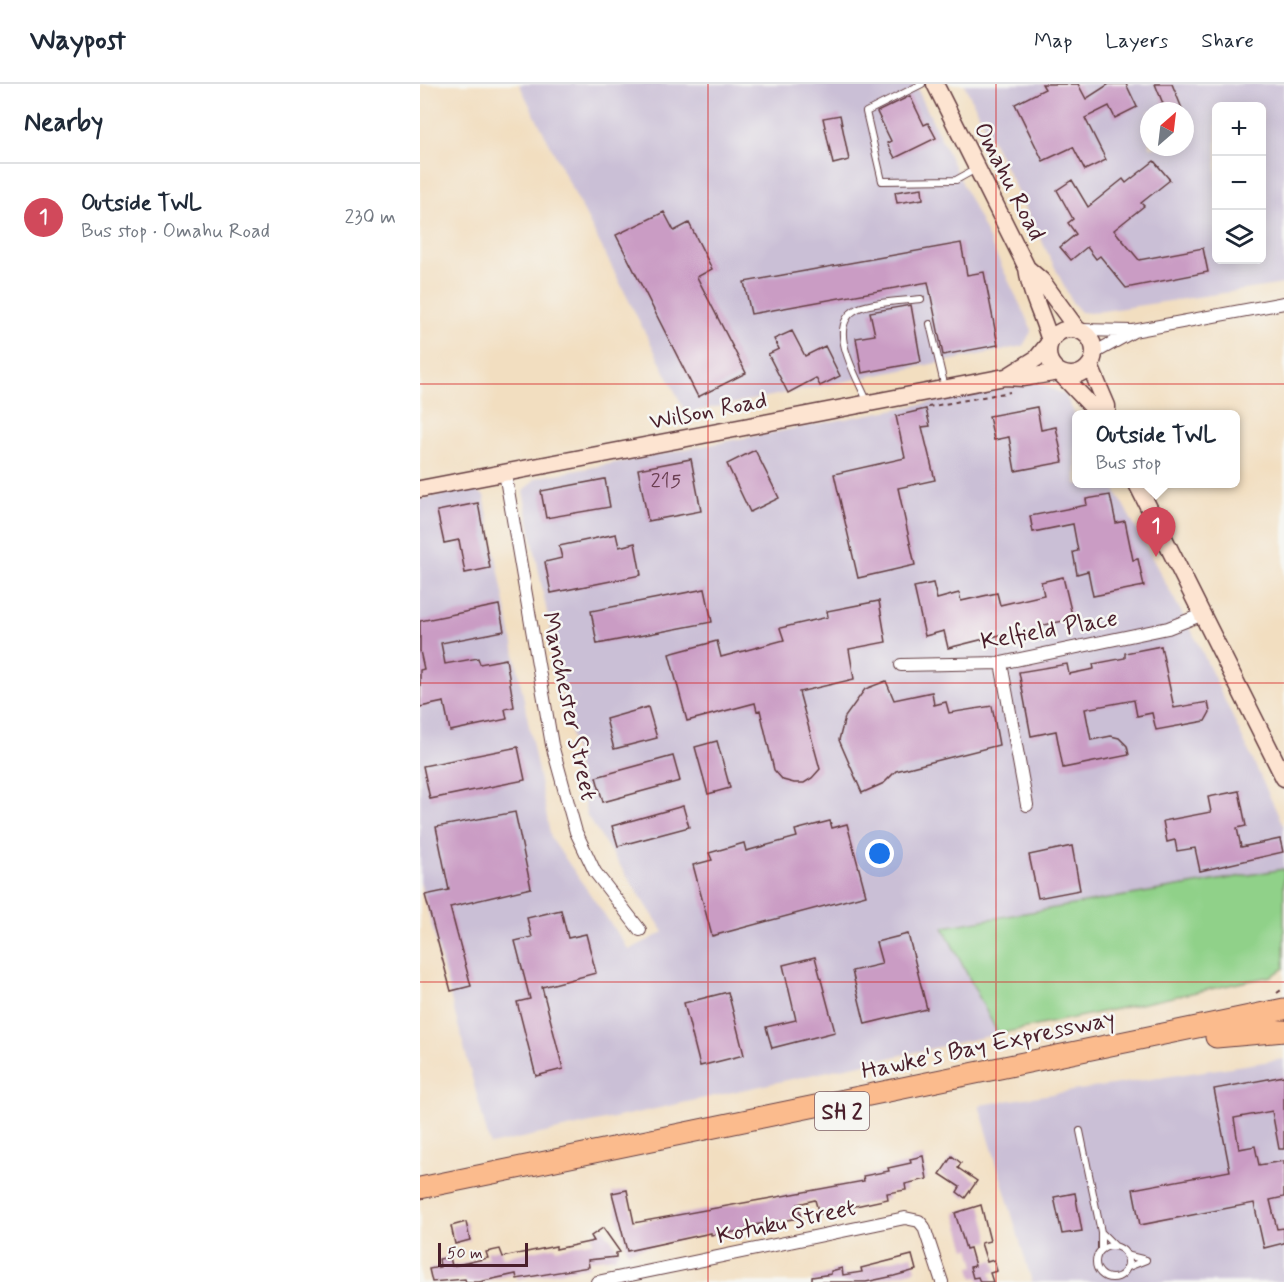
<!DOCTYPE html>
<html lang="en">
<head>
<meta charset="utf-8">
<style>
  body { margin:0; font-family:Mynerve,sans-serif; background:#f6f6f7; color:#1f2937 }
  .controls { position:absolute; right:18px; top:18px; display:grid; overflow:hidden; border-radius:9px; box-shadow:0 3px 15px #0003 }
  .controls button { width:54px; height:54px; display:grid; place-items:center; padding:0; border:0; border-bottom:2px solid #e0e1e3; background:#fff; color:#1f2937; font:30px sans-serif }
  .compass { position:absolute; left:720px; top:18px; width:54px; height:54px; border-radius:50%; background:#fff; box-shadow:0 3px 15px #0003; rotate:28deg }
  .scale { position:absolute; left:18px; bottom:15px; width:90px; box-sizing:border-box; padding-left:6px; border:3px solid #4a1f2b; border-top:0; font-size:16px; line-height:21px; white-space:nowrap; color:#4a1f2b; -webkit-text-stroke:4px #f6f6f2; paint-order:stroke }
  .you { position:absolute; left:460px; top:770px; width:21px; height:21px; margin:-15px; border:4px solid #fff; border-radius:50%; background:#1a73e8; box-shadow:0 0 0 9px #1a73e833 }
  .badge { display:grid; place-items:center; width:39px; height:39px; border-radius:50%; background:#d1495b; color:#fff; font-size:20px; font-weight:700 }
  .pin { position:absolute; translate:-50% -50px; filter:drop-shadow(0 2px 3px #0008) }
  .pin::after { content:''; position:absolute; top:32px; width:21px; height:18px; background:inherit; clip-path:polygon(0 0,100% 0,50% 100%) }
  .popup { position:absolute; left:652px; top:326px; width:168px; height:78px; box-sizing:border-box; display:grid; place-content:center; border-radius:9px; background:#fff; filter:drop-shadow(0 2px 4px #0005); font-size:20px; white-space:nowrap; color:#747a83 }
  .popup b { font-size:22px; color:#1f2937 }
  .popup::after { content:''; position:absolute; left:50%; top:100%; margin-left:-12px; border:12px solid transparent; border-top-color:#fff }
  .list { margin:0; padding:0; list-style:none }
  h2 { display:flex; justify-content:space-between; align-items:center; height:78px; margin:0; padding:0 24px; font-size:26px }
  h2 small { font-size:20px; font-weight:400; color:#747a83 }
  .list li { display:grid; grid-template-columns:39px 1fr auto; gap:18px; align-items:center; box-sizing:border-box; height:108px; padding:0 24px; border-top:2px solid #e0e1e3 }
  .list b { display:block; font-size:22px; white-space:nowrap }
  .list p { margin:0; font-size:20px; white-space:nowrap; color:#747a83 }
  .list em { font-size:20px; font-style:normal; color:#747a83 }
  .icon { flex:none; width:33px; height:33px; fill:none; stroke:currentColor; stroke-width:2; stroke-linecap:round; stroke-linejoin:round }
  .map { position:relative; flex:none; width:864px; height:1198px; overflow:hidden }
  header { display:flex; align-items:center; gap:36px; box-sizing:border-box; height:84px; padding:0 30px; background:#fff; border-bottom:2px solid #e0e1e3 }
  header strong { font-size:28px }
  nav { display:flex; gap:33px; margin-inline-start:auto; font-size:21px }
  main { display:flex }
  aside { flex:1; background:#fff }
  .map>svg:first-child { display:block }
  .industrial { fill:#cabfd6; fill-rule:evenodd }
  .green { fill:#90d189; stroke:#6d785a; stroke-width:1.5 }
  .building { fill:#ca9cc4 }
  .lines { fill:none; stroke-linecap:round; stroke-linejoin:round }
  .lane-casing { stroke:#633c41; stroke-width:8 }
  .street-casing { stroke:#633c41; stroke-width:14 }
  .secondary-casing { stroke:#633c41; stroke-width:19 }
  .highway-casing { stroke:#633c41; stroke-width:23 }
  .path { stroke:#633c41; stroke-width:2; stroke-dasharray:4.5 4.5; stroke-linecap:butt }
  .lane { stroke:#fff; stroke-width:6 }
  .street { stroke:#fff; stroke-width:12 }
  .secondary { stroke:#fde4d1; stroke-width:16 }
  .highway { stroke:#fbbb8d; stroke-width:21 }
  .grid { fill:none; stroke:#d62828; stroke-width:1.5; stroke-opacity:0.55 }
  .labels { text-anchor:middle; stroke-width:5; stroke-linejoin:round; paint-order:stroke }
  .number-label { font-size:21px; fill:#6a3e51 }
  .shield { fill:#f6f6f2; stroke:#7e6067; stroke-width:1.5 }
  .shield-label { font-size:22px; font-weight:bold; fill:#4a1f2b }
  .street-label { font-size:24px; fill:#4a1f2b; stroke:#f6f6f2 }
</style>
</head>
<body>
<header>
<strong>Waypost</strong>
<nav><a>Map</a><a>Layers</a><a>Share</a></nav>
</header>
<main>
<aside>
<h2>Nearby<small></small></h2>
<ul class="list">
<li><span class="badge">1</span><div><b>Outside TWL</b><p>Bus stop · Omahu Road</p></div><em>230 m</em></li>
</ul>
</aside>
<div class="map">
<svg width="864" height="1198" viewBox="0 0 864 1198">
  <rect width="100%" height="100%" fill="#f6f6f2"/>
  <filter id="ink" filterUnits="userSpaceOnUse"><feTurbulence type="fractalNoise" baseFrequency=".0167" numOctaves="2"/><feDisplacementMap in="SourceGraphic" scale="12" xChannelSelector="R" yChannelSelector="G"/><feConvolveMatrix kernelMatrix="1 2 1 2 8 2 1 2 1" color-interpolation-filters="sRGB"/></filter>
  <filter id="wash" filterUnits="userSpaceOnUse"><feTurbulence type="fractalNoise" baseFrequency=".008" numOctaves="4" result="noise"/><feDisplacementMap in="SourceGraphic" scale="24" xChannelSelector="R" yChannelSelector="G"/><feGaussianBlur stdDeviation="1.35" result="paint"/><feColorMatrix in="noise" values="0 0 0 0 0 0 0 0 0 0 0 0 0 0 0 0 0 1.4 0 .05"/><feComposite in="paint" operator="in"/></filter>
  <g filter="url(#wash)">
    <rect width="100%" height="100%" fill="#f2dec0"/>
    <path class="industrial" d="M99,0H495L612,246L603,262L266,329Z
      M544,0H864V200L670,229L661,228L652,218ZM796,22H842V176H796ZM729,27H765V63H729Z
      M617,298L645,311L656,332V400H692L778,559L864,743V785L523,843L578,950L70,1061L0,798V415L53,404L64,412L131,754L209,866L244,848L167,732L103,407L116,394Z
      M864,975V1198H612L559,1021Z"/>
    <path class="green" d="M864,785V884L852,892L578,950L523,843Z"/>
    <g id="blocks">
      <path class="building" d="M622,0H658L666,15L689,0H706L717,23L695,34L689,22L665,34L686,76L665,86L653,63L623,77L595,20L625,5Z
        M735,0H752L763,27H746Z
        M490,12L504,41L508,39L516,54L475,74L467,59L471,57L457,28Z
        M420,31L429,76L413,80L403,34Z
        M734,77L750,96L721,119L724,122L694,146L719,176L783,164L788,188L706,204L680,172L676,175L667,163L651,176L640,163L656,150L648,139L653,135L637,106L652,96L668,123L703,95L706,99Z
        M502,104L503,115L477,119L475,108Z
        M244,128L254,147L269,139L292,185L277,193L326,289L278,313L196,151Z
        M541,159L547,191L564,188L578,261L523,271L508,198L331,230L324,198Z
        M491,221L501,278L442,289L436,254L455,251L450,228Z
        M372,247L385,272L405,262L420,292L400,302L396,294L368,309L348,270L359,265L354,255Z
        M617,323L621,346L636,343L643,378L595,387L589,353L574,356L569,332Z
        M506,325L510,342L502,343L515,396L478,404L495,481L438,494L414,390L485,374L476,332Z
        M335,366L359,414L330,428L307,380Z
        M271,375L281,427L228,437L218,385Z
        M185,395L190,423L126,434L121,407Z
        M690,411L696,439L705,437L713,476L718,475L724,502L673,512L668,487L657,490L653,468L658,467L653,440L613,448L610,432L667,421L666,415Z
        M58,419L70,484L45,489L39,456L24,459L17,427Z
        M196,450L199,463L215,459L221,491L131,509L125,478L142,474L139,462Z
        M643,493L653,535L619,542V545L597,550L596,547L528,564L524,547L505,552L494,503L513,499L517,515L539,509L541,517L577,509L580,521L624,511L621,498Z
        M285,505L292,538L177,560L171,527Z
        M459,517L466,558L429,565L434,595L379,608L400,685L392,694L384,699H374L363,696L354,686L340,626L337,627L335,619L267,637L249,570L297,557L301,573L364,556L360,544L408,533L407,527Z
        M79,521L84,547L21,559L25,580L58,574L60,580L86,575L94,623L85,625L87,635L30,647L24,618L0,623V586L4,585L0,567V537Z
        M741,562L754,624L788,618L790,628L785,637L736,646L732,629L717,632L714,616L665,625L671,656L691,652L699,654L707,662L709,671L643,684L636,647L611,652L599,588L647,580L649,590L674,585L673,580L705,574V569Z
        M466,597L474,616L512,608L514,621L526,618L529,629L572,622L579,661L476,687L464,699L442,709L419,656L425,633L445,605Z
        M228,623L237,654L194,665L186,635Z
        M297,657L310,704L288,710L275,663Z
        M98,663L105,696L10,715L3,682Z
        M253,672L260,697L183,718L176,693Z
        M819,707L826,742L817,744L821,763L860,755L863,768L780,787L775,764L757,767L755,756L747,758L743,737L791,728L788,713Z
        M263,722L269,743L198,762L192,742Z
        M95,728L111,804L30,823L51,902L31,907L5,811L29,806L16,743Z
        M410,737L412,744L427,740L446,811L292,852L273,781L292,776L289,769L324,759L326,767L377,753L375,746Z
        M652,762L660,806L618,814L609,771Z
        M141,826L148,854L166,850L176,889L122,903L143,985L116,992L97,918L110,915L95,857L112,853L107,834Z
        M488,850L507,925L445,940L432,887L462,880L456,858Z
        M395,873L415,948L352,964L346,943L376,936L363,881Z
        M308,908L324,971L280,982L264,919Z
        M864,992V1065H859L852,1027L814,1034L819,1065L835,1062L839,1081L864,1077V1113L850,1116L857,1145L864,1144V1159L844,1164L834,1119L720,1141L713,1105L810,1087L794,1005Z
        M503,1072L507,1095L485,1100L486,1106L467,1109L468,1115L399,1130L395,1116L378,1120L381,1134L327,1142V1146L314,1148L291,1151V1149L207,1167L192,1109L207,1106L214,1139L444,1097L443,1092L469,1087L468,1084L491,1079L490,1075Z
        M532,1072L541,1079L538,1084L557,1097L545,1114L537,1108L540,1103L520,1090Z
        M655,1109L662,1147L642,1150L634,1113Z
        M561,1121L570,1157L561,1159L567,1178L574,1176L577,1187L570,1189L573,1198H560L558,1193L553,1194L550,1183L555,1182L550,1164L546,1165L535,1129Z
        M46,1138L50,1156L35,1160L31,1142Z
        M183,1144L200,1168L196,1169V1173L168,1176L169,1183L97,1195L96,1190L59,1198H46L45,1195L12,1198L9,1185L20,1183L19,1175L30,1173L32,1182L68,1174L66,1168L80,1165L83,1173L136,1162V1165L174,1157L171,1152Z
        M492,1171L496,1186L474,1192L446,1198H392V1193L411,1190V1187L422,1184L423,1191L442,1188L441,1184Z"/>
    </g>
  </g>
  <g filter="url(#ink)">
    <use href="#blocks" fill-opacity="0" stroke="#633c41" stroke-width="1.5"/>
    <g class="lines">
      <g class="lane-casing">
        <path id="lane" d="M502,0L446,28L462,97L536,96L556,85
          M510,240L525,304
          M447,317C438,294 404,242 437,225C451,218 484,217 501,215
          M660,1047L681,1148
          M676 1178a16 16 0 1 1 32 0a16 16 0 1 1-32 0Z
          M681,1166V1148L695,1162
          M706,1171L726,1176L706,1184"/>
      </g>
      <g class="street-casing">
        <path id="street" d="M659,246L713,247L864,219
          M674,269L712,248
          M85,389L132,661L156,748L175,788L220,846
          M581,579L607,721
          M481,581L581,579L748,544L781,531
          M177,1198L485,1134L499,1137L504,1143L522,1198"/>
      </g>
      <g class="secondary-casing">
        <path id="secondary" d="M515,0L607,184L622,197L657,245
          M607,184C610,210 623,232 630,257
          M628 268a23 23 0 1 1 46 0a23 23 0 1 1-46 0Z
          M670,282L687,322V330
          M639,288L679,330
          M588,292L617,274L629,259
          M717,400L864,694
          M0,405L585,293L603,294L639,288"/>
      </g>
      <g class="highway-casing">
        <path id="highway" d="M796,953L864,947
          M0,1104L864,925"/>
      </g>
      <path class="path" d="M508,323L590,308
        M857,909L864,904"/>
      <use href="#lane" class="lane"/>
      <use href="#street" class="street"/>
      <use href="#secondary" class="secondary"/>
      <use href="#highway" class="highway"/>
    </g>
  </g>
  <path class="grid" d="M288,0V1198M576,0V1198M0,300H864M0,599H864M0,898H864"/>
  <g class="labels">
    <g class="number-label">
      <text x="246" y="403">215</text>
    </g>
    <rect class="shield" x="395" y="1008" width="54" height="38" rx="4.5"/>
    <g class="shield-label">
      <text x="422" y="1035">SH 2</text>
    </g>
    <g class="street-label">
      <text transform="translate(590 97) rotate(63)" y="8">Omahu Road</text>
      <text transform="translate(288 326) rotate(-11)" y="8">Wilson Road</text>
      <text transform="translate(629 545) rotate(-10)" y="8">Kelfield Place</text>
      <text transform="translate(150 622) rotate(78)" y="8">Manchester Street</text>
      <text transform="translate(568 960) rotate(-12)" y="8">Hawke's Bay Expressway</text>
      <text transform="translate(366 1137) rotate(-12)" y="8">Kotuku Street</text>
    </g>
  </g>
</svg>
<div class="controls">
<button>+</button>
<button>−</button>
<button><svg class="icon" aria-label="layers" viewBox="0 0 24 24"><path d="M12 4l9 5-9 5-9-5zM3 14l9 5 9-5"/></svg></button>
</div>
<svg class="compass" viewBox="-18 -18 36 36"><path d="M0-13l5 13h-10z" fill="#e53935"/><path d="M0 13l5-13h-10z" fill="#747a83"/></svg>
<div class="scale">50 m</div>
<div class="you"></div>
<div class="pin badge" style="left:736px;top:473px">1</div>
<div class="popup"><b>Outside TWL</b>Bus stop</div>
</div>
</main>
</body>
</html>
